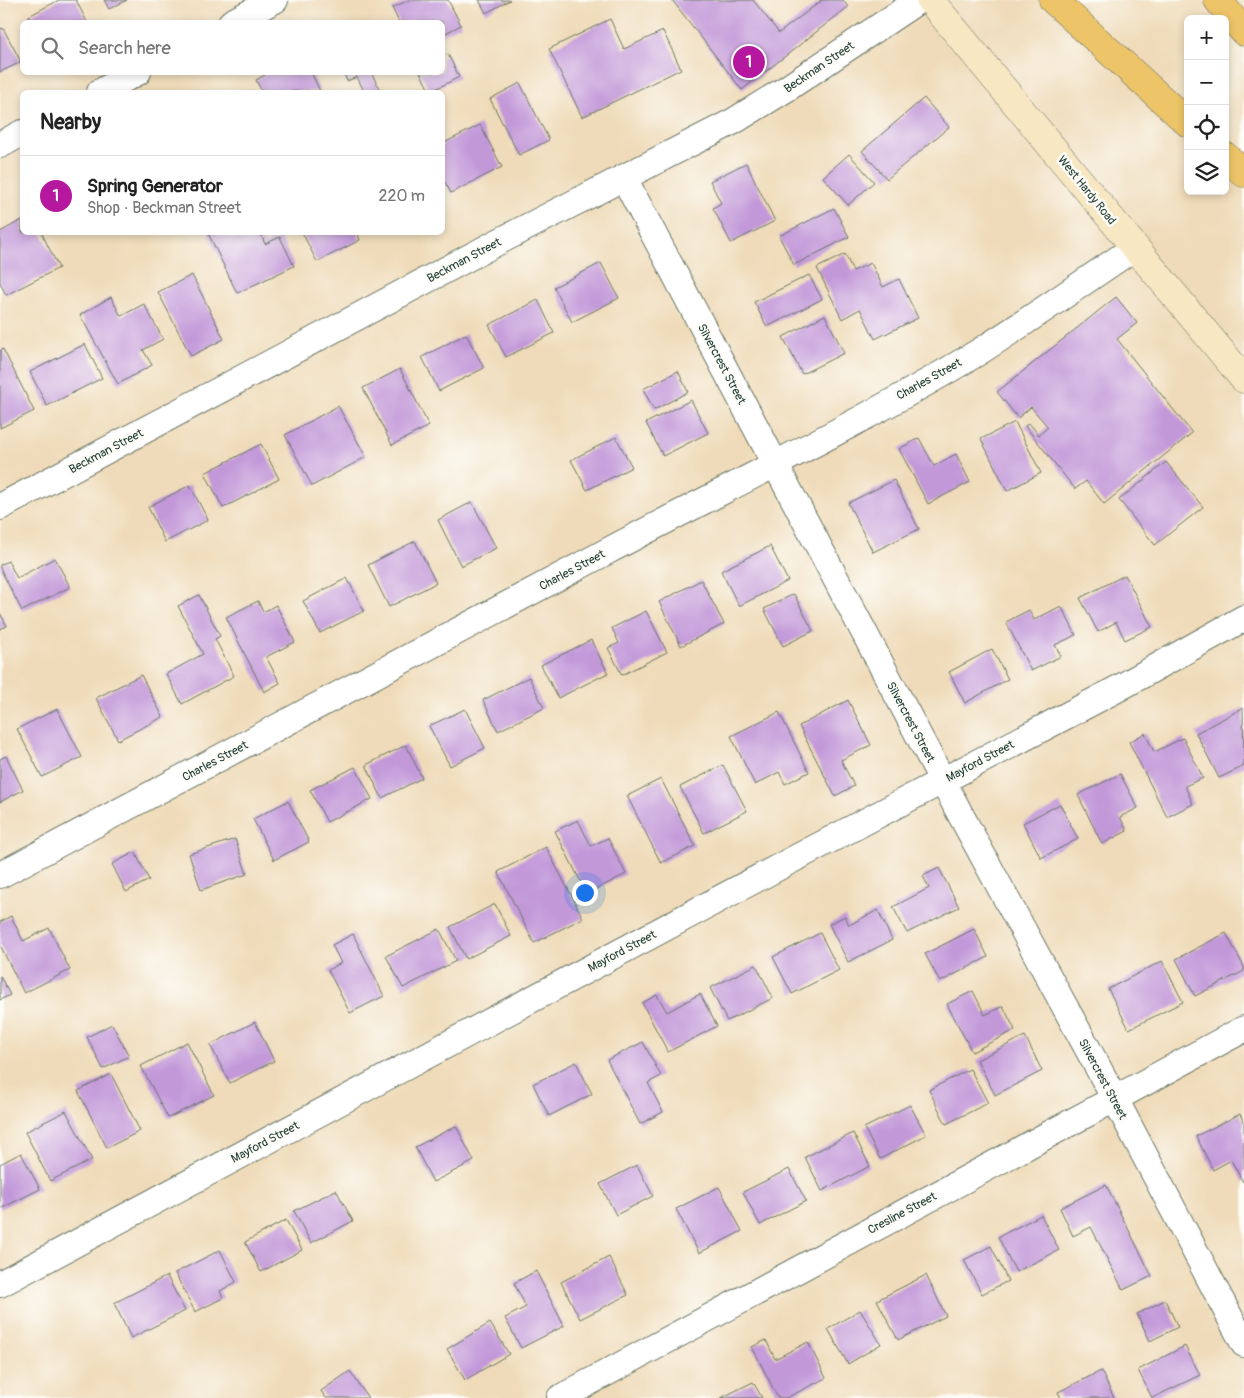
<!DOCTYPE html>
<html lang="en">
<head>
<meta charset="utf-8">
<style>
  body { margin:0; font-family:Pangolin,sans-serif; background:#f6f6f6; color:#222 }
  .controls { position:absolute; right:15px; top:15px; display:grid; overflow:hidden; border-radius:8px; box-shadow:0 2px 8px #0003 }
  .controls button { width:45px; height:45px; display:grid; place-items:center; padding:0; border:0; border-bottom:1px solid #e0e0e0; background:#fff; color:#222; font:25px sans-serif }
  .you { position:absolute; left:584px; top:892px; width:18px; height:18px; margin:-12px; border:4px solid #fff; border-radius:50%; background:#1a73e8; box-shadow:0 0 0 8px #1a73e833 }
  .badge { display:grid; place-items:center; width:32px; height:32px; border-radius:50%; background:#b5179e; color:#fff; font-size:16px; font-weight:700 }
  .pin { position:absolute; translate:-50% -50%; border:2px solid #fff; box-shadow:0 1px 5px #0006 }
  .list { margin:0; padding:0; list-style:none }
  h2 { display:flex; justify-content:space-between; align-items:center; height:65px; margin:0; padding:0 20px; font-size:21px }
  h2 small { font-size:16px; font-weight:400; color:#767676 }
  .list li { display:grid; grid-template-columns:32px 1fr auto; gap:15px; align-items:center; box-sizing:border-box; height:80px; padding:0 20px; border-top:1px solid #e0e0e0 }
  .list b { display:block; font-size:19px; white-space:nowrap }
  .list p { margin:0; font-size:16px; white-space:nowrap; color:#767676 }
  .list em { font-size:16px; font-style:normal; color:#767676 }
  .icon { flex:none; width:28px; height:28px; fill:none; stroke:currentColor; stroke-width:2; stroke-linecap:round; stroke-linejoin:round }
  .map { position:relative; flex:none; width:1244px; height:1398px; overflow:hidden }
  .search { position:absolute; background:#fff; box-shadow:0 2px 8px #0003; left:20px; top:20px; width:425px; height:55px; display:flex; align-items:center; gap:12px; box-sizing:border-box; padding:0 18px; border-radius:8px; color:#767676; font-size:19px }
  .panel { position:absolute; background:#fff; box-shadow:0 2px 8px #0003; left:20px; top:90px; width:425px; height:145px; border-radius:8px }
  .map>svg:first-child { display:block }
  .building { fill:#c298d9 }
  .lines { fill:none; stroke-linecap:round; stroke-linejoin:round }
  .minor-casing { stroke:#687463; stroke-width:28 }
  .secondary-casing { stroke:#687463; stroke-width:29 }
  .motorway-casing { stroke:#687463; stroke-width:29 }
  .minor { stroke:#fff; stroke-width:26 }
  .secondary { stroke:#f8e7c3; stroke-width:28 }
  .motorway { stroke:#eec469; stroke-width:28 }
  .labels { text-anchor:middle; stroke-width:5; stroke-linejoin:round; paint-order:stroke }
  .street-label { font-size:12px; fill:#1f3d34; stroke:#fdfcf7 }
</style>
</head>
<body>
<div class="map">
<svg width="1244" height="1398" viewBox="0 0 1244 1398">
  <rect width="100%" height="100%" fill="#fdfcf7"/>
  <filter id="ink" filterUnits="userSpaceOnUse"><feTurbulence type="fractalNoise" baseFrequency=".02" numOctaves="2"/><feDisplacementMap in="SourceGraphic" scale="10" xChannelSelector="R" yChannelSelector="G"/><feConvolveMatrix kernelMatrix="1 2 1 2 8 2 1 2 1" color-interpolation-filters="sRGB"/></filter>
  <filter id="wash" filterUnits="userSpaceOnUse"><feTurbulence type="fractalNoise" baseFrequency=".0096" numOctaves="4" result="noise"/><feDisplacementMap in="SourceGraphic" scale="20" xChannelSelector="R" yChannelSelector="G"/><feGaussianBlur stdDeviation="1.12" result="paint"/><feColorMatrix in="noise" values="0 0 0 0 0 0 0 0 0 0 0 0 0 0 0 0 0 1.4 0 .05"/><feComposite in="paint" operator="in"/></filter>
  <g filter="url(#wash)">
    <rect width="100%" height="100%" fill="#efdbb9"/>
    <g id="blocks">
      <path class="building" d="M59,0H76L87,22H30L27,17Z
        M104,0H127L109,9Z
        M409,0H448L461,25L442,35V22H399L392,8Z
        M479,0H510L486,13Z
        M672,0H753L779,33L821,1L820,0H843L848,7L742,90Z
        M610,19L624,49L663,31L681,69L582,117L549,49Z
        M3,28L21,62L0,72V29Z
        M448,54L459,77L430,92L420,72H442V57Z
        M270,72H311L320,91L262,92L256,80Z
        M343,72H371L381,92H360L364,91L357,77L347,81Z
        M520,83L549,140L519,155L490,99Z
        M924,98L949,127L887,179L862,151Z
        M480,125L502,167L451,193L442,177V144Z
        M849,154L874,182L848,205L823,177Z
        M746,163L775,221L731,243L713,208L721,203L710,181Z
        M834,208L849,237L794,265L779,236Z
        M22,220V232H41L59,268L6,295L0,283V232Z
        M210,232H260L265,244L280,237L294,266L237,293L208,233Z
        M302,232H357L360,240L317,262Z
        M845,254L853,271L871,263L883,287L899,279L918,318L875,339L860,309L842,319L817,268Z
        M601,263L619,298L572,322L554,287Z
        M192,275L224,339L191,356L158,292Z
        M809,275L822,299L767,327L754,302Z
        M111,297L121,316L144,304L163,339L143,350L152,365L118,384L80,315Z
        M1116,297L1137,323L1117,339L1192,433L1104,504L1086,481L1075,489L1025,426L1029,423L1039,435L1048,427L1031,407L1018,418L997,392Z
        M538,300L554,333L506,357L489,325Z
        M825,315L844,353L802,374L783,337Z
        M466,334L484,368L439,391L422,357Z
        M85,344L102,378L47,406L30,372Z
        M3,349L34,411L0,428V351Z
        M400,369L429,426L392,445L363,388Z
        M678,371L688,392L654,410L643,389Z
        M691,400L708,433L663,456L646,423Z
        M338,406L366,457L312,486L285,435Z
        M1015,422L1041,473L1007,491L981,439Z
        M616,437L632,467L587,490L571,460Z
        M919,438L934,466L956,454L970,482L928,504L899,449Z
        M261,444L279,479L223,508L205,473Z
        M1166,462L1203,507L1155,545L1119,500Z
        M894,480L919,529L873,552L848,503Z
        M190,485L208,520L165,542L148,507Z
        M472,502L496,548L461,566L438,520Z
        M415,541L436,583L389,607L368,565Z
        M770,546L788,581L739,606L721,571Z
        M55,558L70,587L22,611L0,568V565L8,561L17,578Z
        M1125,575L1152,627L1125,640L1116,622L1098,632L1080,598Z
        M347,578L364,611L320,633L303,601Z
        M701,580L724,624L681,646L659,602Z
        M794,594L813,631L783,646L764,609Z
        M199,595L220,636L215,639L234,676L182,704L166,674L203,654L178,606Z
        M258,601L263,612L276,605L295,642L266,657L280,683L264,692L226,617Z
        M1061,606L1076,635L1055,645L1061,656L1031,671L1006,622L1029,610L1034,620Z
        M646,611L667,652L622,675L608,648L619,643L612,628Z
        M0,613L7,626L0,629Z
        M591,640L608,673L558,698L541,665Z
        M992,649L1008,679L965,703L949,672Z
        M141,675L163,717L118,740L96,698Z
        M529,677L544,708L498,731L483,700Z
        M848,700L871,745L841,760L854,786L835,796L799,726Z
        M1243,708L1244,766L1219,778L1196,733Z
        M57,709L82,757L42,777L17,729Z
        M465,709L485,748L450,766L429,726Z
        M779,712L809,772L785,784L779,772L755,785L731,736Z
        M1145,733L1154,752L1183,738L1203,778L1185,786L1193,804L1167,817L1129,742Z
        M406,745L422,778L382,798L366,765Z
        M6,756L23,790L0,802V759Z
        M723,765L747,811L704,833L680,787Z
        M355,767L372,799L327,822L310,790Z
        M1120,774L1138,808L1120,817L1127,831L1102,844L1078,795Z
        M661,779L695,846L661,863L627,796Z
        M288,801L309,842L274,860L253,819Z
        M1060,804L1078,839L1041,858L1023,823Z
        M578,820L591,846L608,838L626,874L587,894L555,831Z
        M235,839L247,874L201,890L189,854Z
        M546,847L583,918L534,943L498,872Z
        M135,852L149,880L126,892L112,864Z
        M939,868L959,907L907,933L893,907L929,888L923,876Z
        M495,904L511,936L466,959L450,927Z
        M878,910L892,940L848,962L829,924L845,916L849,925Z
        M11,916L23,941L49,928L70,970L24,993L0,945V922Z
        M439,929L456,961L403,988L386,956Z
        M974,929L988,957L940,982L925,954Z
        M820,933L839,970L792,994L773,957Z
        M1226,933L1244,967V971L1195,996L1176,959Z
        M353,934L384,996L350,1013L328,970L341,963L332,945Z
        M1162,961L1183,1002L1129,1029L1108,989Z
        M756,965L773,998L727,1021L710,988Z
        M0,976L10,995L0,1000Z
        M973,991L985,1015L1003,1006L1015,1030L972,1052L947,1004Z
        M700,994L717,1026L668,1052L642,1003L657,995L667,1012Z
        M255,1022L274,1061L230,1083L210,1045Z
        M112,1024L129,1056L103,1069L87,1037Z
        M1025,1036L1042,1071L995,1095L977,1060Z
        M187,1042L214,1095L168,1118L141,1066Z
        M643,1042L661,1076L648,1083L663,1112L640,1124L607,1060Z
        M576,1062L592,1094L549,1116L533,1084Z
        M970,1069L988,1103L946,1124L929,1090Z
        M111,1074L140,1131L107,1148L78,1091Z
        M910,1105L926,1135L880,1159L864,1128Z
        M66,1111L92,1160L50,1181L25,1132Z
        M1240,1114L1244,1122V1181L1243,1182L1231,1160L1213,1170L1196,1136Z
        M456,1126L474,1161L433,1182L415,1147Z
        M853,1133L870,1166L822,1191L805,1157Z
        M21,1153L40,1189L0,1209V1164Z
        M637,1165L653,1196L616,1215L600,1184Z
        M789,1169L806,1201L760,1225L743,1192Z
        M1106,1185L1152,1276L1123,1290L1091,1227L1073,1236L1060,1208Z
        M719,1187L742,1231L699,1253L676,1209Z
        M336,1190L353,1221L311,1243L294,1211Z
        M1041,1215L1059,1250L1016,1272L998,1237Z
        M286,1220L302,1250L261,1272L245,1242Z
        M991,1246L1008,1281L982,1294L964,1260Z
        M220,1250L236,1282L220,1291L223,1298L195,1312L175,1273Z
        M609,1257L628,1295L580,1319L561,1282Z
        M536,1271L564,1326L521,1348L505,1318L526,1307L514,1283Z
        M926,1275L946,1316L898,1340L877,1300Z
        M167,1276L185,1311L131,1338L114,1303Z
        M1165,1300L1178,1327L1150,1341L1137,1314Z
        M860,1310L881,1344L848,1364L828,1329Z
        M490,1323L509,1354L465,1380L447,1349Z
        M766,1340L775,1359L808,1342L826,1378L786,1398H778L752,1347Z
        M1185,1346L1200,1375L1152,1398L1138,1370Z
        M350,1371L368,1398H326L321,1391Z
        M1101,1371L1114,1398H1061L1058,1392Z
        M753,1382L762,1398H721Z"/>
    </g>
  </g>
  <g filter="url(#ink)">
    <use href="#blocks" fill-opacity="0" stroke="#687463" stroke-width="1"/>
    <g class="lines">
      <g class="minor-casing">
        <path id="minor" d="M232,22L275,0
          M100,92L138,72
          M0,145L22,133
          M624,178L958,810L1115,1099L1244,1344
          M0,507L498,242L734,121L786,89L919,0
          M0,875C201,768 402,661 604,553C728,487 856,426 977,353C1030,320 1082,283 1134,248
          M0,1284L790,861L1119,688L1244,618
          M560,1398L1244,1029"/>
      </g>
      <g class="secondary-casing">
        <path id="secondary" d="M930,0L1244,379"/>
      </g>
      <g class="motorway-casing">
        <path id="motorway" d="M1053,0L1188,123
          M1218,0L1244,32
          M1225,156L1244,173"/>
      </g>
      <use href="#minor" class="minor"/>
      <use href="#secondary" class="secondary"/>
      <use href="#motorway" class="motorway"/>
    </g>
  </g>
  <g class="labels">
    <g class="street-label">
      <text transform="translate(819 67) rotate(-34)" y="4">Beckman Street</text>
      <text transform="translate(1087 190) rotate(51)" y="4">West Hardy Road</text>
      <text transform="translate(464 260) rotate(-28)" y="4">Beckman Street</text>
      <text transform="translate(722 364) rotate(62)" y="4">Silvercrest Street</text>
      <text transform="translate(929 379) rotate(-29)" y="4">Charles Street</text>
      <text transform="translate(106 451) rotate(-28)" y="4">Beckman Street</text>
      <text transform="translate(572 570) rotate(-28)" y="4">Charles Street</text>
      <text transform="translate(911 722) rotate(62)" y="4">Silvercrest Street</text>
      <text transform="translate(215 761) rotate(-28)" y="4">Charles Street</text>
      <text transform="translate(980 761) rotate(-28)" y="4">Mayford Street</text>
      <text transform="translate(622 951) rotate(-28)" y="4">Mayford Street</text>
      <text transform="translate(1103 1079) rotate(62)" y="4">Silvercrest Street</text>
      <text transform="translate(265 1142) rotate(-28)" y="4">Mayford Street</text>
      <text transform="translate(902 1213) rotate(-28)" y="4">Cresline Street</text>
    </g>
  </g>
</svg>
<div class="controls">
<button>+</button>
<button>−</button>
<button><svg class="icon" aria-label="locate" viewBox="0 0 24 24"><circle cx="12" cy="12" r="6"/><path d="M12 2v4M12 18v4M2 12h4M18 12h4"/></svg></button>
<button><svg class="icon" aria-label="layers" viewBox="0 0 24 24"><path d="M12 4l9 5-9 5-9-5zM3 14l9 5 9-5"/></svg></button>
</div>
<div class="you"></div>
<div class="pin badge" style="left:749px;top:62px">1</div>
<div class="search"><svg class="icon" aria-label="search" viewBox="0 0 24 24"><circle cx="10" cy="10" r="6"/><path d="M15 15l6 6"/></svg>Search here</div>
<section class="panel">
<h2>Nearby<small></small></h2>
<ul class="list">
<li><span class="badge">1</span><div><b>Spring Generator</b><p>Shop · Beckman Street</p></div><em>220 m</em></li>
</ul>
</section>
</div>
</body>
</html>
